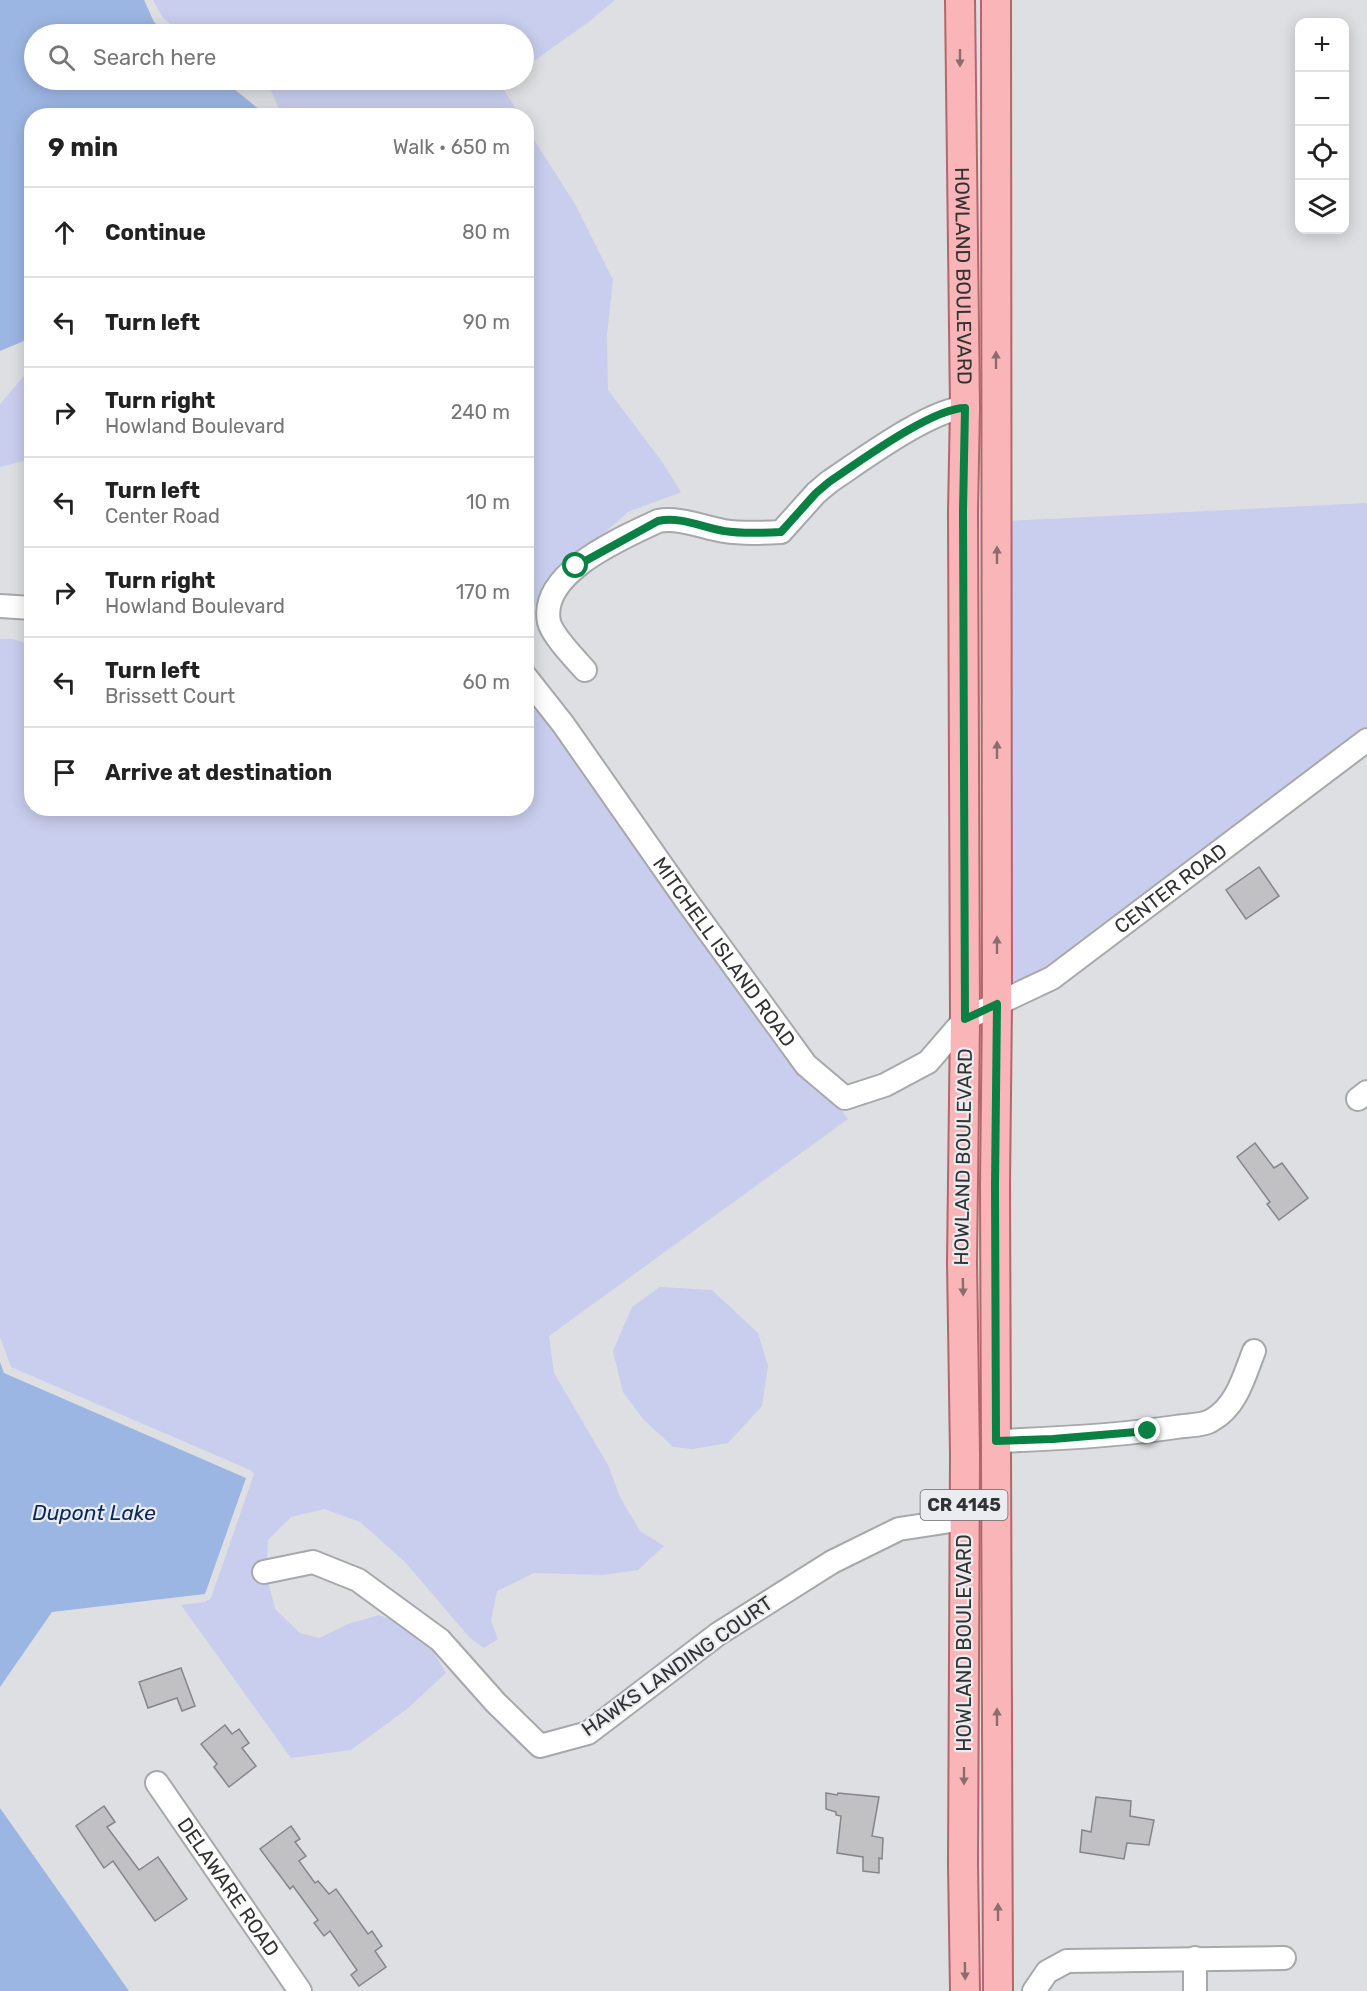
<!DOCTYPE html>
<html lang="en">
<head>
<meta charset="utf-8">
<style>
  body { margin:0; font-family:Rubik,sans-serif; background:#f2f2f2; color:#222 }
  .controls { position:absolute; right:18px; top:18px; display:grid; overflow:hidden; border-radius:12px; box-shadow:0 3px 15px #0003 }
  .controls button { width:54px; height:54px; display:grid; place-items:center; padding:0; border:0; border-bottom:2px solid #e0e0e0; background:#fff; color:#222; font:30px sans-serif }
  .stop { position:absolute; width:18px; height:18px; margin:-14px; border:4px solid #0b8043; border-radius:50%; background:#fff }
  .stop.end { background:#0b8043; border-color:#fff; box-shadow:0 2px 6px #0008 }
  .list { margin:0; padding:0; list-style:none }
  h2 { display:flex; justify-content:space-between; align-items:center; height:78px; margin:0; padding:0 24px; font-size:26px }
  h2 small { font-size:20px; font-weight:400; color:#767676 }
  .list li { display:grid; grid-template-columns:39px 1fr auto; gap:18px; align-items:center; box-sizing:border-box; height:90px; padding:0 24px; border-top:2px solid #e0e0e0 }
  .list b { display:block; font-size:22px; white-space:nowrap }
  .list p { margin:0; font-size:20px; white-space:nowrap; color:#767676 }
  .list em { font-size:20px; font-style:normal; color:#767676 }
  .icon { flex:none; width:33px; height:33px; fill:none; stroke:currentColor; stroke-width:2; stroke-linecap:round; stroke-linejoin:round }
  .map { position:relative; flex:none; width:1367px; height:1991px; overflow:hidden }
  .search { position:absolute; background:#fff; box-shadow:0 3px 15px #0003; left:24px; top:24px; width:510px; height:66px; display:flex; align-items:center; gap:15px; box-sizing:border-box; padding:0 21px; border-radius:33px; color:#767676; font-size:22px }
  .panel { position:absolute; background:#fff; box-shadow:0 3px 15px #0003; left:24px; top:108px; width:510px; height:708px; border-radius:24px }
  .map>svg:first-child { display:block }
  .green { fill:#c9ceee }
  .water { fill:#9cb6e3 }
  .building { fill:#c1c0c3; stroke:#868588; stroke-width:1.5 }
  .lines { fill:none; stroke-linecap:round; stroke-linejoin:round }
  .minor-casing { stroke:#a7a8ab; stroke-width:26 }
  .major-casing { stroke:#b2676a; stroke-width:32 }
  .minor { stroke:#fff; stroke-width:22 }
  .major { stroke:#fab5b8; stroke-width:28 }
  .oneway { fill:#8c6d6f }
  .route { stroke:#0b8043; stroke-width:8 }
  .labels { text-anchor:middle; stroke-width:4.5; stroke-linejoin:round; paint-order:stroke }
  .shield { fill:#ebecef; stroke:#6a6a6b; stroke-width:1.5 }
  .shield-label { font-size:18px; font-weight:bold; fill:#323233 }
  .street-label { font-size:20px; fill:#323233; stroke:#ebecef }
  .water-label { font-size:21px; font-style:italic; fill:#0a275c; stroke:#ebecef }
</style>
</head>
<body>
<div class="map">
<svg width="1367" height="1991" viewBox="0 0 1367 1991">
  <rect width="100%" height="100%" fill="#dedfe2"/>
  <path class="green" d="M153,0H615L590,21L524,68V34H182L163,18Z
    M267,80H509L504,90L520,115H281Z
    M526,127L575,204L613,280L607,334L608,390L663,463L681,492L628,512L552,579L537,607L526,597Z
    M31,368V459L0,467V404Z
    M1367,503V729L1047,971L1007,989V521Z
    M0,639H13L31,645L32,808H526L527,693L848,1119L549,1336L554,1373L608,1465L620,1497L640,1531L664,1546L638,1570L603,1575L534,1573L497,1591L491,1621L498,1639L484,1648L470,1638L405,1562L360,1522L324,1509L291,1517L268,1540L267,1562L254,1566L256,1583L268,1581L275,1609L300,1633L319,1638L348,1624L379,1615L401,1623L418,1636L433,1651L446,1673L407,1709L351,1750L291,1758L181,1605L205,1602L211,1598L254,1474L250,1470L11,1367L0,1337Z
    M660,1287L712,1290L758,1333L768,1366L762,1406L728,1443L693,1449L673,1447L643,1419L623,1392L613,1351L632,1307Z"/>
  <path class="water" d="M0,0H144L154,22L169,34H34V80H223L266,115L32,116L31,338L0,351Z
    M0,1362L4,1373L246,1478L205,1594L52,1612L0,1687Z
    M0,1808L129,1991H0Z"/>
  <path class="building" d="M1259,867L1279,896L1246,919L1226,890Z
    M1255,1143L1274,1168L1282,1163L1308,1198L1279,1220L1267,1204L1270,1202L1237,1157Z
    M181,1668L195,1706L182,1711L177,1698L148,1708L139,1682Z
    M225,1725L232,1734L239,1729L249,1743L242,1748L256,1766L229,1787L214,1767L217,1764L201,1744Z
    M826,1793L837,1795L838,1793L879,1797L872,1836L883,1838L882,1859L879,1858V1873L863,1871V1857L837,1853L841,1816L836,1815V1812L826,1809Z
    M1096,1797L1131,1801L1130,1816L1154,1820L1149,1845L1127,1843L1124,1859L1080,1852L1082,1830L1091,1832Z
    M104,1806L115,1822L107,1827L139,1870L158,1857L187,1899L155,1921L113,1861L104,1868L76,1826Z
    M291,1826L300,1839L295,1842L306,1856L299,1861L315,1883L318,1881L329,1894L336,1889L368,1934L372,1931L382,1946L375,1951L386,1967L359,1986L351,1975L357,1970L330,1931L324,1936L314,1923L318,1920L293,1886L290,1889L260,1849Z"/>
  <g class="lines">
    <g class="minor-casing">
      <g id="minor">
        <path d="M0,606L32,608"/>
        <path d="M585,670C575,659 552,635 549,622C539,572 623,538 658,521C679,517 702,527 724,531C743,534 762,533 781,532L816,493L829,482C859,462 932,408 965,408"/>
        <path id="s1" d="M526,677L563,724L686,900L806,1065L845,1098L885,1085L928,1062L965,1019L1052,978L1367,740"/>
        <path d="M1358,1099L1367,1092"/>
        <path d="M996,1441C1056,1439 1116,1436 1176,1427C1186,1425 1203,1426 1212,1420C1237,1406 1244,1376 1254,1351"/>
        <path d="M264,1572L313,1562L358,1580L440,1640L496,1703L540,1746L588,1733L718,1634L832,1562L899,1529L964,1519"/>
        <path id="s2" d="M157,1783L300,1991"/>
        <path d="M1195,1958V1991"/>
        <path d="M1034,1991L1047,1972L1067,1961L1284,1958"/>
      </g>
    </g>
    <g class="major-casing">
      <g id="major">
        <path id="s3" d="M960,0L965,408L963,511L965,1019L962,1262L965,1454L963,1864L965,1991"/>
        <path d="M996,0L997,1004L995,1185L998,1991"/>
      </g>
    </g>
    <use href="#minor" class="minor"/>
    <use href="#major" class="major"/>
  </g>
  <defs><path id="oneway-solid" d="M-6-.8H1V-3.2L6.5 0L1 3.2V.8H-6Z" transform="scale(1.5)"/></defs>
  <g class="oneway">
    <use href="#oneway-solid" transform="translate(960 58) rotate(90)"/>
    <use href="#oneway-solid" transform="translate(996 360) rotate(-90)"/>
    <use href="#oneway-solid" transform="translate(997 555) rotate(-90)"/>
    <use href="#oneway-solid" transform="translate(997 750) rotate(-90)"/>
    <use href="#oneway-solid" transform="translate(997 945) rotate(-90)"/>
    <use href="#oneway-solid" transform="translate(963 1287) rotate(89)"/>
    <use href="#oneway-solid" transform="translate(997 1717) rotate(-90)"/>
    <use href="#oneway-solid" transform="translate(964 1776) rotate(90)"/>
    <use href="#oneway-solid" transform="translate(998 1912) rotate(-90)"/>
    <use href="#oneway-solid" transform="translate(965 1971) rotate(89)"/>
  </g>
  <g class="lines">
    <path class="route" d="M576,566L658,521C679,516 702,527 724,531C743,534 762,533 781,532L816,493L829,482C859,462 932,408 965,408L963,511L965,1019L997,1004L995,1185L996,1441L1053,1439L1148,1431"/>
  </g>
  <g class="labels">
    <rect class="shield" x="920.5" y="1490" width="87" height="30" rx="4.5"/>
    <g class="shield-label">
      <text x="964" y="1511">CR 4145</text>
    </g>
    <g class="street-label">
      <text dy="7" stroke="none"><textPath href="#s3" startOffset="276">HOWLAND BOULEVARD</textPath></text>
      <text dy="7" stroke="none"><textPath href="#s1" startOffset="922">CENTER ROAD</textPath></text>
      <text dy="7" stroke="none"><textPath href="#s1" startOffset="339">MITCHELL ISLAND ROAD</textPath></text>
      <text transform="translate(963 1157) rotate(-89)" y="7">HOWLAND BOULEVARD</text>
      <text transform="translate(964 1643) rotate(-90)" y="7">HOWLAND BOULEVARD</text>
      <text transform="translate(677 1666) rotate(-35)" y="7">HAWKS LANDING COURT</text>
      <text dy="7" stroke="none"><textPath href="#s2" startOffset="126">DELAWARE ROAD</textPath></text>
    </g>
    <g class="water-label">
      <text x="94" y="1520">Dupont Lake</text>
    </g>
  </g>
</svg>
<div class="controls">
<button>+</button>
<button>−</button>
<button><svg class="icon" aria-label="locate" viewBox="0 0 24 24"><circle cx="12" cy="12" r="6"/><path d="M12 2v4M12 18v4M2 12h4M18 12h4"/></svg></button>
<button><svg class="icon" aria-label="layers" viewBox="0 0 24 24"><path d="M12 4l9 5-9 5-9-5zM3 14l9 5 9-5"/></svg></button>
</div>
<div class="stop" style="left:576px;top:566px"></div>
<div class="stop end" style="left:1148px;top:1431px"></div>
<div class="search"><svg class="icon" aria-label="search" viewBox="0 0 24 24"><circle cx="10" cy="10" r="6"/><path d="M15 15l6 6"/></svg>Search here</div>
<section class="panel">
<h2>9 min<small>Walk · 650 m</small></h2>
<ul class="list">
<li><svg class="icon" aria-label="ahead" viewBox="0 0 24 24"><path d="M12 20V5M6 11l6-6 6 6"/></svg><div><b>Continue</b></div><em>80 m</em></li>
<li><svg class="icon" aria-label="left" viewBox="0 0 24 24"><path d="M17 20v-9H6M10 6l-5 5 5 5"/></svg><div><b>Turn left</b></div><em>90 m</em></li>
<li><svg class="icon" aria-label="right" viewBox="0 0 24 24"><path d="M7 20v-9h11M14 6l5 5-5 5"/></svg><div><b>Turn right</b><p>Howland Boulevard</p></div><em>240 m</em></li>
<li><svg class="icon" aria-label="left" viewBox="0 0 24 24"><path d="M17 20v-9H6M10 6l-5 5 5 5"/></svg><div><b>Turn left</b><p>Center Road</p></div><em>10 m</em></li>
<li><svg class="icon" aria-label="right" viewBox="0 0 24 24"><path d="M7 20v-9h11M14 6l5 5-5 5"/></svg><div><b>Turn right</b><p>Howland Boulevard</p></div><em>170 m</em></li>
<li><svg class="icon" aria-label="left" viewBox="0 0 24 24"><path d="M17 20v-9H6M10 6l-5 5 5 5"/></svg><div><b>Turn left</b><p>Brissett Court</p></div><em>60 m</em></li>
<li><svg class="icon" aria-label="arrive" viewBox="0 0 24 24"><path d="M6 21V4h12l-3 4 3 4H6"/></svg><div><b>Arrive at destination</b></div></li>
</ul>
</section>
</div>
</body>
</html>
